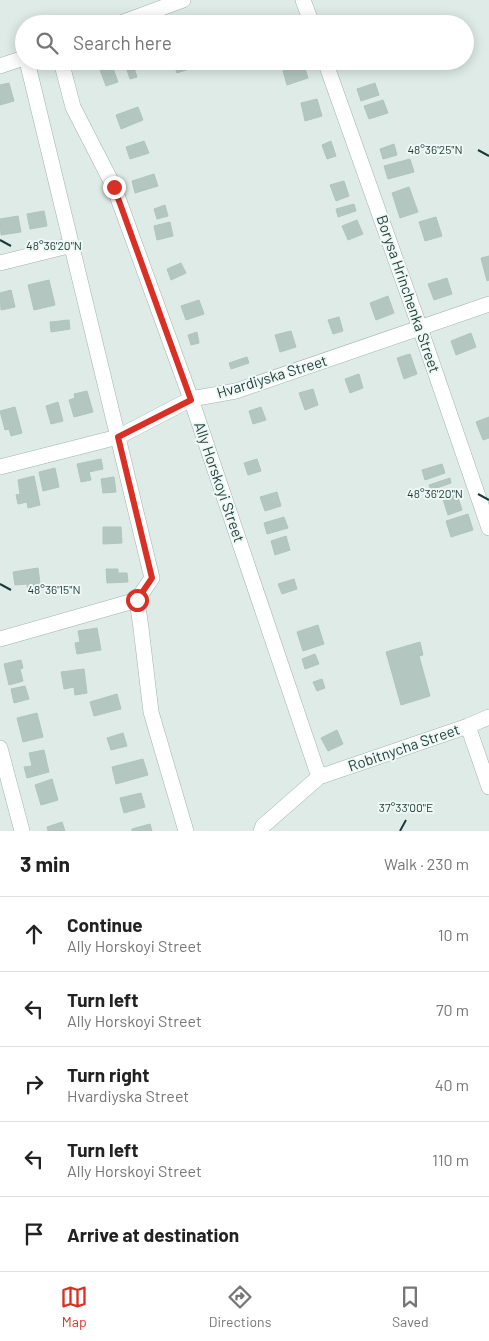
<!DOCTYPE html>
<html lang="en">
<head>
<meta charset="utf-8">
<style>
  body { margin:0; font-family:Barlow,sans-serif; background:#f2f2f2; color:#222 }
  .stop { position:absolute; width:15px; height:15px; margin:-11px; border:4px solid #d93025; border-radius:50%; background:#fff }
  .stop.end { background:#d93025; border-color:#fff; box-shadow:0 1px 5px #0008 }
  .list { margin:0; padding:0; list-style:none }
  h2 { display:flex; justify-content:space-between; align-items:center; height:65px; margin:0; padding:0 20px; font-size:21px }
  h2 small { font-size:16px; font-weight:400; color:#767676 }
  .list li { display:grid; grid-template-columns:32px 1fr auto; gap:15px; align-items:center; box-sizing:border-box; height:75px; padding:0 20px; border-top:1px solid #e0e0e0 }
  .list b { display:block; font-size:19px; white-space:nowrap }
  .list p { margin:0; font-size:16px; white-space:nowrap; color:#767676 }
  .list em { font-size:16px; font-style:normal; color:#767676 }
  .icon { flex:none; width:28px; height:28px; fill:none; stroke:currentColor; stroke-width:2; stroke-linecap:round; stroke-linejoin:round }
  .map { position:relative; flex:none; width:489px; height:831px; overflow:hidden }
  .search { position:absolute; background:#fff; box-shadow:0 2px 12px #0003; left:15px; right:15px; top:15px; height:55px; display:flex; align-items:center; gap:12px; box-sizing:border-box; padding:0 18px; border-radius:28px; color:#767676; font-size:19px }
  .sheet { height:440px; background:#fff }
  nav { display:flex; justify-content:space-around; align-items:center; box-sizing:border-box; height:70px; border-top:1px solid #e0e0e0; background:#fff; font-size:14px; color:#767676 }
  nav a { display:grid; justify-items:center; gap:2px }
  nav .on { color:#d93025 }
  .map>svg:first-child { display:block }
  .building { fill:#b3c6c0; stroke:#b0c5bf }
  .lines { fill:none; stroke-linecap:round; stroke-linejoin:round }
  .minor-casing { stroke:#a1b3af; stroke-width:16 }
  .minor { stroke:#fff; stroke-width:15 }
  .route { stroke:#d93025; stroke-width:6 }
  .ticks { fill:none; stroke:#1e3c37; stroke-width:2 }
  .labels { text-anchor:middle; stroke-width:4; stroke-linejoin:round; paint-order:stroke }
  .street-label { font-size:15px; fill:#1e3c37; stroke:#eff8f4 }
  .ticks-label { font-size:12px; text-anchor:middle; fill:#1e3c37; stroke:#eff8f4; stroke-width:4; stroke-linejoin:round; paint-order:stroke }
</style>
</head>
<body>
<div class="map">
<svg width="489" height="831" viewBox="0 0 489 831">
  <rect width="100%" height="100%" fill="#deebe7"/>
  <path class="building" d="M173,61H189L192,68L177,73Z
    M286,61H295L297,67L304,65L308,78L287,85L283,71L288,69Z
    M111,63L118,82L106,86L99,67Z
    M133,65L137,77L130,79L126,67Z
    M9,83L14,101L0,105V85Z
    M375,83L379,95L361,101L357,89Z
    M317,99L322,116L305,121L301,103Z
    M383,100L388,113L369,119L364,106Z
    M138,107L143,120L121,129L116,115Z
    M144,141L149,153L130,159L126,147Z
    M331,141L336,156L327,159L322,145Z
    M394,144L397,155L383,159L380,149Z
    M410,159L414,172L388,179L384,166Z
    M154,174L158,186L135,193L132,181Z
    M344,181L349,196L336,201L330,185Z
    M409,187L418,212L400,218L392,193Z
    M354,204L356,211L338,217L336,209Z
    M165,205L168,216L157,219L154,209Z
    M44,211L47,226L30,229L27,214Z
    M18,216L21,232L1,235L0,219Z
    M436,217L442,236L425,241L419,222Z
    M357,220L363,234L348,240L342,226Z
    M170,222L173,236L157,240L154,226Z
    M489,256V280L487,281L481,258Z
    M181,263L186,273L171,280L167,269Z
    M447,278L452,294L434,300L428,284Z
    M49,280L55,305L34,310L28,285Z
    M11,290L15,307L1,310L0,293Z
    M388,296L394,313L376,320L370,303Z
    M199,300L204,314L186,320L181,306Z
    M339,317L343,331L333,334L328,320Z
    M69,320L70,329L51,332L50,322Z
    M291,331L296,347L280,352L275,335Z
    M197,332L199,343L191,345L188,335Z
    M471,333L476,347L456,355L451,341Z
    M410,354L417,374L404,379L397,358Z
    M247,357L249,363L231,369L229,363Z
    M359,374L363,388L350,393L345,379Z
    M313,389L318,405L305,410L299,393Z
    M87,391L93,412L74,417L69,400L75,398L74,394Z
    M58,402L63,421L51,424L46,406Z
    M15,407L22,433L11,436L9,429L5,430L0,411Z
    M261,407L266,420L253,424L249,411Z
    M489,417V438L483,440L476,422Z
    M101,459L103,469L89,472L91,480L81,482L77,464Z
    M257,459L261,471L248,475L244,463Z
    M442,464L445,473L425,480L422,470Z
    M55,468L59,487L43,491L39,472Z
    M34,476L40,505L28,508L27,502L18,504L16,495L20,494L18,480Z
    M114,477L116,492L103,493L101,479Z
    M450,478L451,483L431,490L429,485Z
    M277,492L281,506L265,511L260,497Z
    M457,494L462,510L448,515L443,499Z
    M468,514L473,530L451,537L446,521Z
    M284,517L288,528L267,534L264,523Z
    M103,527H121L122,543L103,544Z
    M286,536L290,550L275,555L271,541Z
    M38,568L41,591L28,592L27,584L15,585L13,572Z
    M106,569H118V573H127L128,582L107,583Z
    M294,579L297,589L282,594L278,584Z
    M318,625L324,644L303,651L297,632Z
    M97,628L101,650L77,654L75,643L80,642L78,631Z
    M420,642L423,655L419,656L430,696L401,705L386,652Z
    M315,654L319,664L305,669L302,659Z
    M21,660L23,668L20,669L23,681L9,685L4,664Z
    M84,669L87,693L75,695L74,687L64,689L61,672Z
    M322,679L325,688L317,691L313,682Z
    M25,686L29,699L14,703L11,689Z
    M117,694L121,709L94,716L90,702Z
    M37,713L43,737L23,742L17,718Z
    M337,730L343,744L328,751L321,738Z
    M123,733L127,746L111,750L107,738Z
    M44,750L49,772L27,778L24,767L32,766L29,753Z
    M143,759L148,775L116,784L112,767Z
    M52,779L58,800L41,805L35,785Z
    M141,793L145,807L124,813L120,798Z
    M62,822L65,831H48L47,827Z
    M150,824L152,831H132V829Z"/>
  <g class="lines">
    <g class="minor-casing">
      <path id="minor" d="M303,0L312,24
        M118,24L183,0
        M27,61L152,578L137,600L141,628L151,712L186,831
        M61,61L73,107L114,187L191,399L319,777L263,826L261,831
        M325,61L420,328L489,528
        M0,66L24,58
        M0,263L72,245
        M0,467L118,437L191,399L236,391L489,304
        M0,639L137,600
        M468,726L489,787
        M0,748L22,831
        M319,777L468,726L489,717"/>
    </g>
    <use href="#minor" class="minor"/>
  </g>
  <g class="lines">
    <path class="route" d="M114,187L191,400L118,437L152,578L137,600"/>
  </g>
  <path class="ticks" d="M478,150L489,156M0,240L11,246M478,494L489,500M0,584L11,590M400,831L406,820"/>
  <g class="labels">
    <g class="street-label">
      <text transform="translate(408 294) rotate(71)" y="5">Borysa Hrinchenka Street</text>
      <text transform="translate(272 377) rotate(-17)" y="5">Hvardiyska Street</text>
      <text transform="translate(219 482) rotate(71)" y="5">Ally Horskoyi Street</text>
      <text transform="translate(404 748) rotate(-19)" y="5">Robitnycha Street</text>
    </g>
  </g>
  <g class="ticks-label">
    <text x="435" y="154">48°36'25"N</text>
    <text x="54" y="250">48°36'20"N</text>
    <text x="435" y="498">48°36'20"N</text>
    <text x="54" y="594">48°36'15"N</text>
    <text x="406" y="812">37°33'00"E</text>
  </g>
</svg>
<div class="stop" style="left:137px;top:600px"></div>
<div class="stop end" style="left:114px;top:187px"></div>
<div class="search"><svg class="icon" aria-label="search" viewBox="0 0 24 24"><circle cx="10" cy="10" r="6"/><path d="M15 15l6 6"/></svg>Search here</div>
</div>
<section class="sheet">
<h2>3 min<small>Walk · 230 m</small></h2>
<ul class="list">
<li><svg class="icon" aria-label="ahead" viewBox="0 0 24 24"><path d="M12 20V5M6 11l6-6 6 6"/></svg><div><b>Continue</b><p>Ally Horskoyi Street</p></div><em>10 m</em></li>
<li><svg class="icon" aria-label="left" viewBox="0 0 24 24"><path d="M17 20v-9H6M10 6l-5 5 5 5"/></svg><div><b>Turn left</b><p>Ally Horskoyi Street</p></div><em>70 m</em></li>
<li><svg class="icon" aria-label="right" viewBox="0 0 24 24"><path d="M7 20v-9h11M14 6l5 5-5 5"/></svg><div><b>Turn right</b><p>Hvardiyska Street</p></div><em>40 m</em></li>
<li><svg class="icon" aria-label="left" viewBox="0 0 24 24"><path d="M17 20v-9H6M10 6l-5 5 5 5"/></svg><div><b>Turn left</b><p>Ally Horskoyi Street</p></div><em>110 m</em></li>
<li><svg class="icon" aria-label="arrive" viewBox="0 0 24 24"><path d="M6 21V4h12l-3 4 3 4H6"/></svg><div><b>Arrive at destination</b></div></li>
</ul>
</section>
<nav>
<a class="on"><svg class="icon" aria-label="map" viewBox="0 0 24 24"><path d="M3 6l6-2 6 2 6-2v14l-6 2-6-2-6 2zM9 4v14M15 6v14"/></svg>Map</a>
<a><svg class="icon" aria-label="directions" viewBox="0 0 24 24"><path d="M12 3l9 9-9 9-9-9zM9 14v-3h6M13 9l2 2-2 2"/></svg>Directions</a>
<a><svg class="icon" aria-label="saved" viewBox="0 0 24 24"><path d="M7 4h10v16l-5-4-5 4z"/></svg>Saved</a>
</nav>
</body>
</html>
